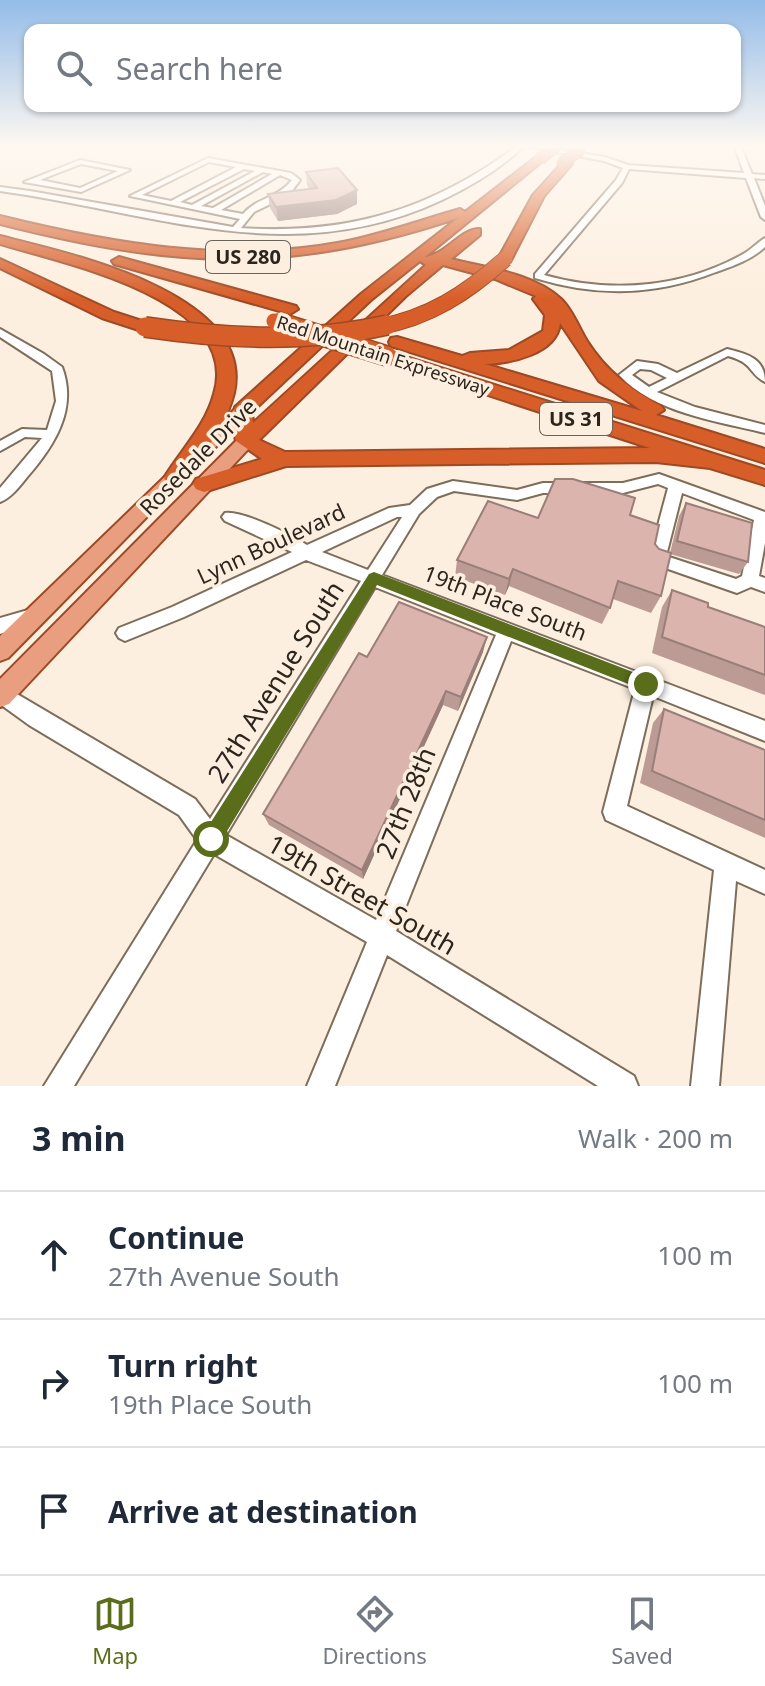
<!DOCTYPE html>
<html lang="en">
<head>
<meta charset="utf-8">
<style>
  body { margin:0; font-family:"Noto Sans",sans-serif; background:#f2f2f3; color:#1f2937 }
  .stop { position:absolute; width:24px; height:24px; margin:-18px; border:6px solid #5a6d1b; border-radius:50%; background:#fff }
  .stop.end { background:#5a6d1b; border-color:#fff; box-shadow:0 2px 8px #0008 }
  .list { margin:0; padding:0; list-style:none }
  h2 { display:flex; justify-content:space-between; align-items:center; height:104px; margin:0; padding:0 32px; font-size:34px }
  h2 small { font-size:26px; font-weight:400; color:#747a83 }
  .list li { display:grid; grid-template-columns:52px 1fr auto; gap:24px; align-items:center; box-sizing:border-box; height:128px; padding:0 32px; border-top:2px solid #e0e1e3 }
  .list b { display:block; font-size:30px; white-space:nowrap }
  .list p { margin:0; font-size:26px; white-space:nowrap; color:#747a83 }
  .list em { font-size:26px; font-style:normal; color:#747a83 }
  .icon { flex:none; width:44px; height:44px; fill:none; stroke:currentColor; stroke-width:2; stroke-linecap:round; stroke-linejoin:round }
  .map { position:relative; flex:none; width:765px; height:1086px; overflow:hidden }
  .search { position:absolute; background:#fff; box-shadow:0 2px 6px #0004; left:24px; right:24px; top:24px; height:88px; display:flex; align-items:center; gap:20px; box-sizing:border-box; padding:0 28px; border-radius:16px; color:#747a83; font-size:30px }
  .sheet { height:488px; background:#fff }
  nav { display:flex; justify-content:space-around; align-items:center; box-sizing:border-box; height:112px; border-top:2px solid #e0e1e3; background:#fff; font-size:22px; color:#747a83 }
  nav a { display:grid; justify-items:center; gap:4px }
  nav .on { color:#5a6d1b }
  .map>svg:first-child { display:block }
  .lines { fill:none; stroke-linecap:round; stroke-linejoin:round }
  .minor-casing { stroke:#7d6d5b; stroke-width:4 }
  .major-casing { stroke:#9c4a25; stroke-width:4 }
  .highway-casing { stroke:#9c4a25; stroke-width:4 }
  .minor { fill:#fff; fill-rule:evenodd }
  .major { fill:#e89e7f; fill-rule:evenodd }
  .highway { fill:#d85e29; fill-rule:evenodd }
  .highway-bridge-far2-casing { stroke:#9c4a25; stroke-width:13; stroke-linecap:butt }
  .highway-bridge-far1-casing { stroke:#9c4a25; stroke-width:17; stroke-linecap:butt }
  .highway-bridge-casing { stroke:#9c4a25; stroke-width:22; stroke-linecap:butt }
  .highway-bridge-far2 { stroke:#d85e29; stroke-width:11 }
  .highway-bridge-far1 { stroke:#d85e29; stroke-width:15 }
  .highway-bridge { stroke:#d85e29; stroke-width:19 }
  .wall { fill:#bc9b95 }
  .shaded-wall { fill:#997e79 }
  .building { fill:#dbb4ad; stroke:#997e79; stroke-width:2 }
  .route { fill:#5a6d1b }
  .labels { text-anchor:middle; stroke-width:7; stroke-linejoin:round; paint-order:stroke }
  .far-street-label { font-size:18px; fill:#2c251e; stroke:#fdefdf }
  .shield { fill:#fdefdf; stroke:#6b6258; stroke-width:2 }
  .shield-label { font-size:20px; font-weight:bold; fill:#2c251e }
  .street-label { font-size:22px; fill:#2c251e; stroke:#fdefdf }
  .near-street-label { font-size:26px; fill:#2c251e; stroke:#fdefdf }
</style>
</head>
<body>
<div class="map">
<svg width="765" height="1086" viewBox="0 0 765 1086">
  <rect width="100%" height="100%" fill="#fdefdf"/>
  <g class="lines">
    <g class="minor-casing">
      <path id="minor" d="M516,147H523C500,169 471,186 442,200C291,271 153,212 0,191V187L30,191L233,227L240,219L130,196L208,158L291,173L300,180L289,195L254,212L241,228C348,235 430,210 516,147ZM209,162L236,167L171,201L142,195ZM244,169L255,171L192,205L180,202ZM263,172L272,174L213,208L201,206ZM280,175L292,180C278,198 256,198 243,214L221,210Z
        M531,147H544L605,157L628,165L744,173L735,147H741L752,174L765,175V179L754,178L765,206V220L761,217L746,178L629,169L622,183L544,275C611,294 684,288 745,253C752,249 758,242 765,238V247C751,260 733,266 716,272C655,296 597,297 535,278V274L616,180L623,168L604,161Z
        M80,160L130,170L81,192L24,182ZM81,164L118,171L80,188L40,180Z
        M0,329L44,354L62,367C78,409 54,446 28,476C20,486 11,498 0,502V488L42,438L25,437L0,451V441L22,429L47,430L56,401L52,371L0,337Z
        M727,349C747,354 765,358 765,382C748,373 754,363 728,356L657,392L695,407L765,425V433C717,421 654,413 619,375L637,361L658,364L677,373ZM640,369L651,370L667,378L649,387L632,375Z
        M659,474L765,512V543L759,576L765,578V592L751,587L737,593L651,563L649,559L668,488L658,484L623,493H543L517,500L454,491L437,497L419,514L382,575L765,721V741L653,696L627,806L765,870V894L736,881L719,1086H691L714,870L606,820L603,812L635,689L511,641L396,931L634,1076L638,1086H598L387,955L335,1086H307L367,942L214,854L74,1086H44L197,840L179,815L29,725L0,704V684L195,799L210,819L361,581L306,560L184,617L125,641L119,638L116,633L119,628L172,607L292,552L225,521L222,517L225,513C242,510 291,535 307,545L389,508L410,505L427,489L453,481L517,490L543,483H623ZM682,493L754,520L742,576L736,579L666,556ZM397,517H402L368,570L322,552ZM375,587L496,635L376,920L226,835Z
        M35,608L41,610L44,615L41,620L0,634V618Z"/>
    </g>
    <g class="major-casing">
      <path id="major" d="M242,406L250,411L248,414L8,658L0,661V636L236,408Z
        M246,436L252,437L255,441L252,445L9,704L0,707V679L240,437Z"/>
    </g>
    <g class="highway-casing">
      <path id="highway" d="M536,157L545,159L425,257C447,254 461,228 480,229V235L451,259C486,268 533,273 561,299C572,309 579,328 587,341C606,371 630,389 661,406L664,410L656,415L765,449V463L391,346L389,342L391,338L397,337L462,356L470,353L509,350L543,331L545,315L533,299L536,296L495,279L443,265L406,296L259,440L285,452L650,448L381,360L378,356L387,351L765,470V485L710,468L656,462L286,466L204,492L196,489L193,484L196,479L262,459L236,441L232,422L235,407L361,294L458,218C286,275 174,268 0,224V216C113,244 227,264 343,242C383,234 421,220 460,209L465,212ZM420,261L426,265L253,423L252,412L371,300ZM560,323L599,381L642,411L485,364C511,363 557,354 560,323Z
        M563,162L572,164L544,196L510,262H500L498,259L533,195Z
        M0,236C67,253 256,293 234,393C226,426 202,455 183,483H167L164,478C181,450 205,427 214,394C243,299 62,263 0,244Z
        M119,257L296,306L298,309L290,314L114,264L112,261Z
        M0,259L114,312L151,324L153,327L145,332L102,318L0,268Z"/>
    </g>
    <use href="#minor" class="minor"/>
    <use href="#major" class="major"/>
    <use href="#highway" class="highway"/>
    <g class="highway-bridge-far2-casing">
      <path id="highway-bridge-far2" d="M540,159L555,147
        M562,163L580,150"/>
    </g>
    <g class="highway-bridge-far1-casing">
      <path id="highway-bridge-far1" d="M274,321L293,327
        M378,327C429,318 467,293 505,259"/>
    </g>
    <g class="highway-bridge-casing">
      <path id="highway-bridge" d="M287,325L387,356
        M145,327C226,339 307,343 387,325"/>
    </g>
    <use href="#highway-bridge-far2" class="highway-bridge-far2"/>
    <use href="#highway-bridge-far1" class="highway-bridge-far1"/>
    <use href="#highway-bridge" class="highway-bridge"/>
  </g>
  <path class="wall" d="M306,172L357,204L337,214L278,221L270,208L268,194L309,189L307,185Z
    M686,503L748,562L739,574L670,554L661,596L651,613L613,599L610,608L602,624L509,586L505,595L455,577L457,560L538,518L630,515L659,549L670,553L679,516Z
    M672,590L708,607L765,627V695L652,653L662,607Z
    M483,652L458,711L443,705L363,879L269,825L263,814L367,657Z
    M664,709L765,750V838L640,783L653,723Z"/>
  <path class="shaded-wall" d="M357,190V204L337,214L278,221L276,207Z
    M513,569L509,586L505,595L509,579Z
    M487,637L483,652L458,711L461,697Z
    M446,691L443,705L363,879L362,870Z"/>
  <path class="building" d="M338,168L357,190L336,200L276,207L268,194L317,188L306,172Z
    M555,479H573L635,498L630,515L659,525L655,544L659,549L671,553L661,596L618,581L610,608L513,569L509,579L457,560L488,501L538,518Z
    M686,503L752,523L748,562L677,541Z
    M672,590L708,603V607L765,627V675L662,637Z
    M399,602L487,637L461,697L446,691L362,870L263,814L359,653L367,657Z
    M664,709L765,750V820L652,771Z"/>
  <linearGradient id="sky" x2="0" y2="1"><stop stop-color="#94bce8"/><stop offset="0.49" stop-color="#fef8f1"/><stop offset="1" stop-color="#fef8f1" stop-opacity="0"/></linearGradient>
  <rect width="765" height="299" fill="url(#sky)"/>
  <path class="route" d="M374,572L651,679L653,684L646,691L377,585L218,846L211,849L204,846L202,839L204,833L369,574Z"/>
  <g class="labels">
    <g class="far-street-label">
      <text transform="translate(383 356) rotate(18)" y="6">Red Mountain Expressway</text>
    </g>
    <g class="shield">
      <rect x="206" y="241" width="84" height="32" rx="6"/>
      <rect x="540" y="403" width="72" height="32" rx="6"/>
    </g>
    <g class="shield-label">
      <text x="248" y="264">US 280</text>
      <text x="576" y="426">US 31</text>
    </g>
    <g class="street-label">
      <text transform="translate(198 457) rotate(-45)" y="8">Rosedale Drive</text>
      <text transform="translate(271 544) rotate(-25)" y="8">Lynn Boulevard</text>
      <text transform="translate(505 603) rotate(21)" y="8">19th Place South</text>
    </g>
    <g class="near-street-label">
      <text transform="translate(276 682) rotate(-58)" y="9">27th Avenue South</text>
      <text transform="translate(406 803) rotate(-68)" y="9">27th 28th</text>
      <text transform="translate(362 895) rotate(30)" y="9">19th Street South</text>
    </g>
  </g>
</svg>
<div class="stop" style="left:211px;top:839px"></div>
<div class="stop end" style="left:646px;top:684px"></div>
<div class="search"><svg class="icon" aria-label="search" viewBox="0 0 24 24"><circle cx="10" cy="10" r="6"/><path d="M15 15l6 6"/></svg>Search here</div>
</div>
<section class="sheet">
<h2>3 min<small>Walk · 200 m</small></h2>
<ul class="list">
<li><svg class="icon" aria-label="ahead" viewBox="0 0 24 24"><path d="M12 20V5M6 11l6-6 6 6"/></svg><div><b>Continue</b><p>27th Avenue South</p></div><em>100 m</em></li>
<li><svg class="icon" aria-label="right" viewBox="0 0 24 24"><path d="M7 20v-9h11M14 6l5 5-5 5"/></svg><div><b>Turn right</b><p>19th Place South</p></div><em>100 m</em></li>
<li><svg class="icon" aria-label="arrive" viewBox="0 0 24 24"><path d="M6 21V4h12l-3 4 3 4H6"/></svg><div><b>Arrive at destination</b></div></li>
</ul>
</section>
<nav>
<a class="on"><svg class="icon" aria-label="map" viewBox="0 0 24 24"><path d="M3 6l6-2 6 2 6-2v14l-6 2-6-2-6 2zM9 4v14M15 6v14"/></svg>Map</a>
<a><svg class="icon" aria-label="directions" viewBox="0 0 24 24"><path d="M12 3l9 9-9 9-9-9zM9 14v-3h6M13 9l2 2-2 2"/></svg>Directions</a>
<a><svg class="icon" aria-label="saved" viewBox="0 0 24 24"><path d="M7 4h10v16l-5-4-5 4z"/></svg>Saved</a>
</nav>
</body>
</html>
